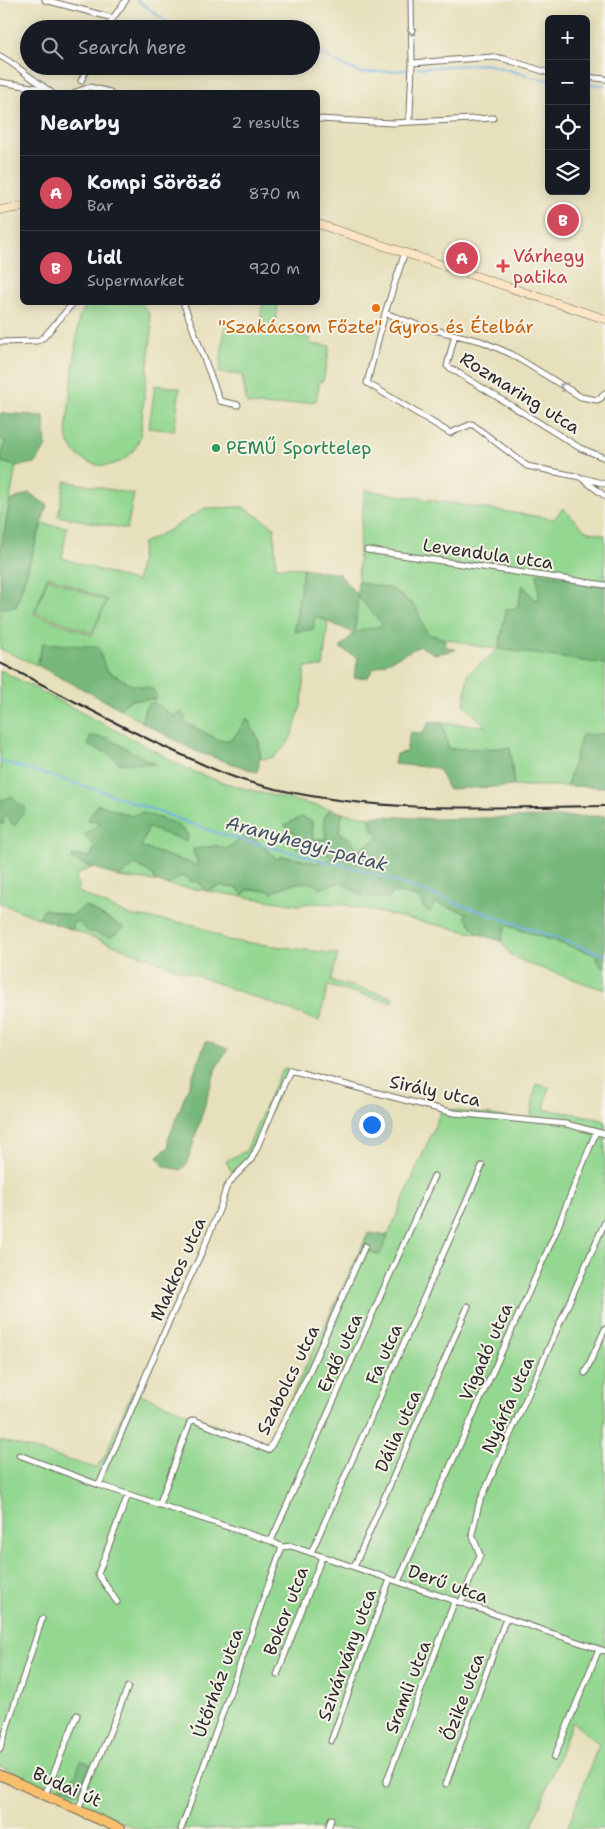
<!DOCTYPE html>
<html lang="en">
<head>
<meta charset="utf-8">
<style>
  body { margin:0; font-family:"Shantell Sans",sans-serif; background:#242831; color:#f1f3f6 }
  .controls { position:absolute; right:15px; top:15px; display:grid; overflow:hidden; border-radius:8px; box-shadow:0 2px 12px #0003 }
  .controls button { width:45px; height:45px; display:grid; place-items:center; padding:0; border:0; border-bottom:1px solid #363941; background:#171b24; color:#f1f3f6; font:25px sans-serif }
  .you { position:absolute; left:371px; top:1124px; width:18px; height:18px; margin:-12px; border:4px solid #fff; border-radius:50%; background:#1a73e8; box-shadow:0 0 0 8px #1a73e833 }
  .badge { display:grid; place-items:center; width:32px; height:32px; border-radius:50%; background:#d1495b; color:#fff; font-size:16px; font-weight:700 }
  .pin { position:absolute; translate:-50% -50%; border:2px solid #fff; box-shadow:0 1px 5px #0006 }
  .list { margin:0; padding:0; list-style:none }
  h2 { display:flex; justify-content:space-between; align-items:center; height:65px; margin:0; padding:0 20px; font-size:21px }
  h2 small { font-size:16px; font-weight:400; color:#9ea1a6 }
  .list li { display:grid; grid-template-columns:32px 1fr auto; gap:15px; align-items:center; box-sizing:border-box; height:75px; padding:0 20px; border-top:1px solid #363941 }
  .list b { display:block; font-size:19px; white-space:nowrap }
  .list p { margin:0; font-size:16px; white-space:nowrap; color:#9ea1a6 }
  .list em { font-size:16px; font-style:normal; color:#9ea1a6 }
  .icon { flex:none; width:28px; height:28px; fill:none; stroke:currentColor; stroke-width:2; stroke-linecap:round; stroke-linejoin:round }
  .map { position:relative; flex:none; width:605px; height:1829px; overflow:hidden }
  .search { position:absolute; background:#171b24; box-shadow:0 2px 12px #0003; left:20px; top:20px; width:300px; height:55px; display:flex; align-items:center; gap:12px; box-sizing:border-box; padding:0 18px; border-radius:28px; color:#9ea1a6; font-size:19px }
  .panel { position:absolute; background:#171b24; box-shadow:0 2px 12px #0003; left:20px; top:90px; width:300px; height:215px; border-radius:8px }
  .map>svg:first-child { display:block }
  .green { fill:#93d790; stroke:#5f815e; fill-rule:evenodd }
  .forest { fill:#76b87a; stroke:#507252; fill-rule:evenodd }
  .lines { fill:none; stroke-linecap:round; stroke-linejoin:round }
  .stream { stroke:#71b1e5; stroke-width:2 }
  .street-casing { stroke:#6d6a5e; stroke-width:7 }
  .secondary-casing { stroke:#6d6a5e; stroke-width:9 }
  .primary-casing { stroke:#6d6a5e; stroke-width:11 }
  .street { stroke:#fff; stroke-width:5 }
  .secondary { stroke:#fce5c4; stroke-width:8 }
  .primary { stroke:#f8bf6c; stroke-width:9 }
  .rail { stroke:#2b2b2b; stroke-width:2 }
  .oneway { stroke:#a0a0a0 }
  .health-dot { fill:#e0444e; stroke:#f7f3e8; stroke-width:2 }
  .food-dot { fill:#e8710a; stroke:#f7f3e8; stroke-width:2 }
  .leisure-dot { fill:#2e9e5b; stroke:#f7f3e8; stroke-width:2 }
  .labels { text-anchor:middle; stroke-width:4; stroke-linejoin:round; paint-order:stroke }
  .health-label { font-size:18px; fill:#be3a42; stroke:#f7f3e8; text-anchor:start }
  .food-label { font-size:18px; fill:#c56008; stroke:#f7f3e8 }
  .street-label { font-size:18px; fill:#2b2b2b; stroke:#f7f3e8 }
  .leisure-label { font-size:18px; fill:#27864d; stroke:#f7f3e8; text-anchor:start }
  .water-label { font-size:19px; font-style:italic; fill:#405363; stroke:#f7f3e8 }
</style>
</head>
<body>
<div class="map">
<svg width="605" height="1829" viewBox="0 0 605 1829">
  <rect width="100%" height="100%" fill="#f7f3e8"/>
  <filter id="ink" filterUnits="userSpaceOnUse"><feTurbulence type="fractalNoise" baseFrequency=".02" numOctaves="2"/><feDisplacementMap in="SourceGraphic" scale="10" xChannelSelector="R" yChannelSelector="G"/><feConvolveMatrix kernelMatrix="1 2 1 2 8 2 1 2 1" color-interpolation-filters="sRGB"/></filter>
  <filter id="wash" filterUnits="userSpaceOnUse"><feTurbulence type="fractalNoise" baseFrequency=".0096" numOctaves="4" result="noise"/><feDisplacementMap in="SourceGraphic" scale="20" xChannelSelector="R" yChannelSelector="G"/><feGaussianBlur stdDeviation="1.12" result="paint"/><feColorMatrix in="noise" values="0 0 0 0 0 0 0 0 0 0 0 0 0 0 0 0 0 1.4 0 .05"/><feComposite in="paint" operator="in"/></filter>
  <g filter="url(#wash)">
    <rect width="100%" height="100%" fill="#e7e0bc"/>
    <path class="green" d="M142,303L149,314L152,330C149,356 146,381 143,407C142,419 142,434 137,445C128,462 108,470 91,463C76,458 68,446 66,431L79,318L87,303Z
      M263,303H278L275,327L311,339L310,344L330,346L323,381H320L316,401L274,406L247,404L242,375L219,373L225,326L258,332Z
      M155,385L180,388L174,431L149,428Z
      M0,437L5,441L1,462L16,466L0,555Z
      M65,481L134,494L127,529L58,516Z
      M365,490L554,519L563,508L586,531L605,535V583L535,601L523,585L517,608L506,609L499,648L605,664V734L582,735L567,786H514L510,748L449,749L442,723L486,726L464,705L468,674L499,649L476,646L427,634L416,607L392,589L358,582L359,547Z
      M243,507L274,527L276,567L303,568L295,631L315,616L328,621L323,667H305L302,702L293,732L288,743L274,757L261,759L259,740L247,718L233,739L221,741L183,722L153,702L145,708L142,722L119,708L131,700L156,699L153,689L130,684L106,670L43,643L37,665L0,649V608L16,607L42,524L67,527L62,558L137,582L143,543L171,529L205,508ZM48,576L107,600L92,635L34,614Z
      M48,578L106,601L92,633L35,612Z
      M357,596L384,625L354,633Z
      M0,670L163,755C203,784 280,796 330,809L324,818L326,839H313L299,837L309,849L336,857L316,863L283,856L277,859L255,839L247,835L226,849L217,846L193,849L199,866L141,847L148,828L131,816L98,804L88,820L102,822L95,847L90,857L72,855L73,860L92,868L83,871L76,876L79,892L128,915L196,925L227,940L338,954L331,981L393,997L392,1002L328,986L319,1021L73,930V923L79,922C94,937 104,931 124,928L86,906L72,916L45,909L38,918L0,903V823L4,824L3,819L6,816L15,826L18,804L12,797L0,801ZM108,753L154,763H118Z
      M342,813L369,817L373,830L380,837L359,850L348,837L339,833Z
      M136,864L153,875L155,881L118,877Z
      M186,876L199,882L206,891L221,886L237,888L243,895L247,890H268L271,893C287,885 305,876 320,888L342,881L361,895L388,899L393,892L418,897L424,908L429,912L435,903L467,913L466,917L478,934L340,904L310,903L298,905L168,885L179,877Z
      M506,925L599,956L603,967L605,966V990L526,963L511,955L501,941Z
      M285,1068L290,1070L246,1162L235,1171H231L226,1161L246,1151L279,1075Z
      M536,1084L549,1087L544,1109L592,1117L605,1121V1829H567L599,1744L572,1722L531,1829H138L0,1766V1440L96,1468L105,1456L118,1423L133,1391L264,1445L270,1442L361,1249L380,1254L442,1109L530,1120Z"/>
    <path class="forest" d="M3,413L44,416L46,446L36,463L16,466L1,462L5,441L0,437V414Z
      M29,493L47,505L16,607L0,608V555L10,501Z
      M303,568L339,574L357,595L358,582L392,589L416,607L427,634L445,639V646L456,650L435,654L420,646L373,669L368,677L354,678L358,658L340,648L354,633L315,616L313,629L294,632ZM358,596L383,625L355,632Z
      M537,573L605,583V664L499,649L506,609L517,608L523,585L535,600H539Z
      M43,643L98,647L106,670L130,684L153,689L157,699L131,700L119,708L37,665Z
      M152,702L174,716L181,712L186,717L184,722L221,741L233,739L247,718C258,738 264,749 257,772L195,751L142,722L145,708Z
      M430,721L442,723L449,749L510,748L514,786L448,789L438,768L394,764L396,754L406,752L410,732L422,734Z
      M605,734V787L567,786L582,735Z
      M90,736L107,738L155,764L118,763L108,753L88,746Z
      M12,796L18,804L25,807V810L14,826L6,816L3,819L4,824L0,823V801Z
      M98,804L131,816L141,812L177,824L188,835L186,841L148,828L141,847L198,866L193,849L217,846L226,849L247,835L255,839L277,859L283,856L316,863L335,858L309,849L306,851L296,847L299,837L284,825L302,817L312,821L313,839H326L324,818L330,809L342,813L339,833L348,837L359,850L380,837L373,830L369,817L382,816L433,819L605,816V966L603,967L595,959L599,956L506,925L501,941L478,934L465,917L467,913L435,903L430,912L424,908L418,897L393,892L388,899L361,895L342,882L320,888C305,876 286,886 271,893L268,890H247L243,895L237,888L221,886L206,891L199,882L188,881L186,876L179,877L168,885L155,881L153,875L136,864L118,877L73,859L72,855L90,857L95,847L85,835L101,822L88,820Z
      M85,906L124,928L111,937L87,931L79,922L73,923V930L38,918L44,909L72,916Z
      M206,1041L228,1049L216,1068L187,1164L181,1170L164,1166L157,1156L169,1147L168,1140Z
      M368,1233L388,1235L380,1255L361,1249Z
      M81,1760L90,1764V1765L79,1792L76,1793L61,1786L62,1779H71L76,1774Z"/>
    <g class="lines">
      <path class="stream" d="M137,0L177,29
        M311,48L337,63L362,73L407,70
        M418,68L486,64L527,75
        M531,77L549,80
        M586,84L605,85
        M0,761L101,791L223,835L365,871L605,955"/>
    </g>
  </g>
  <g filter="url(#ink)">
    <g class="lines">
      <g class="street-casing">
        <path id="street" d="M45,0L113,18
          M107,29L113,18L126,0
          M0,56L10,62L51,92
          M412,63L493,57L505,59L549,73
          M586,77L605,79
          M81,81L88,66
          M0,82L44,89
          M76,92L90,87L110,92
          M318,119L392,123L493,118
          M408,121L410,114L412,63L411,0
          M405,252L385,313L367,383L450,433L472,424L527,466L580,477L605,496
          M183,302L220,401L238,405
          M385,313L426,328L481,341L511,354L581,397L597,400L601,398L605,393
          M455,334L447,366L580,448L605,458
          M0,342L37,341L44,337L74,302
          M584,478L605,484
          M367,550L605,585
          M585,1373L605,1329
          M19,1455L99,1485L170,1319L202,1252L221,1205L226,1188L234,1177L251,1160L256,1150L290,1070L454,1113L566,1124L605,1134
          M99,1485L271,1541L282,1547
          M159,1505L190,1422L194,1420L268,1450L270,1448L307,1377L365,1246
          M271,1541L434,1176
          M282,1547L291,1546L605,1651
          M311,1553L482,1166
          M354,1567L468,1306
          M398,1582L554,1236L596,1132
          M117,1602L98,1574L128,1495
          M461,1602L480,1555L472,1534L479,1504L605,1222
          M277,1675L322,1557
          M331,1741L390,1579
          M0,1749L42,1619
          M554,1758L599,1649
          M386,1783L455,1600
          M446,1784L506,1618
          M45,1795L77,1715
          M78,1810L128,1687
          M181,1829L282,1547
          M328,1829L331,1819"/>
      </g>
      <g class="secondary-casing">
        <path id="secondary" d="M0,210L22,207
          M318,224L605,319"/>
      </g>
      <g class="primary-casing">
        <path id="primary" d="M0,1775L120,1829"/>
      </g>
      <use href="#street" class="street"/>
      <use href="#secondary" class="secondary"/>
      <use href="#primary" class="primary"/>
      <path class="rail" d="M0,663C63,694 124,730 189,758C210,768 233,778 256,784C370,815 488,807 605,806"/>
    </g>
    <defs><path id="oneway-chevron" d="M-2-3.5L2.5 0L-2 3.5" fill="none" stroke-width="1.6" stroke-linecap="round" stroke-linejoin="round" transform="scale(1.25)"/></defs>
    <g class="oneway">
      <use href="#oneway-chevron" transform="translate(412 32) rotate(89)"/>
      <use href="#oneway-chevron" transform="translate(563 386) rotate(-149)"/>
    </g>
  </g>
  <path class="health-dot" d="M500.5 258.5h5v5h5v5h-5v5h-5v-5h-5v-5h5z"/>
  <circle class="food-dot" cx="376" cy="308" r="5"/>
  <circle class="leisure-dot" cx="216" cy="448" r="5"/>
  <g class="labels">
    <g class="health-label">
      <text x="513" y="262">Várhegy<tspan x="513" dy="21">patika</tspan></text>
    </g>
    <g class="food-label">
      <text x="376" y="333">"Szakácsom Főzte" Gyros és Ételbár</text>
    </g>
    <g class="street-label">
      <text transform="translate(520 393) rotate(32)" y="6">Rozmaring utca</text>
      <text transform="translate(488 554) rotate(8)" y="6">Levendula utca</text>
      <text transform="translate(435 1091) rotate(12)" y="6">Sirály utca</text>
      <text transform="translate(178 1269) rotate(-66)" y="6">Makkos utca</text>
      <text transform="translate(486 1352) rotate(-66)" y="6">Vigadó utca</text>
      <text transform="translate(340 1353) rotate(-66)" y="6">Erdő utca</text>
      <text transform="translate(384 1354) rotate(-66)" y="6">Fa utca</text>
      <text transform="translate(288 1380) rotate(-64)" y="6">Szabolcs utca</text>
      <text transform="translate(508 1405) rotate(-66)" y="6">Nyárfa utca</text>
      <text transform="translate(398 1431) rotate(-66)" y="6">Dália utca</text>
      <text transform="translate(448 1584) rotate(19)" y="6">Derű utca</text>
      <text transform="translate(286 1611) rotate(-69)" y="6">Bokor utca</text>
      <text transform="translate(347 1655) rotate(-70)" y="6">Szivárvány utca</text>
      <text transform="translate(218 1683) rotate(-70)" y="6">Útőrház utca</text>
      <text transform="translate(408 1687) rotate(-69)" y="6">Sramli utca</text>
      <text transform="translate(463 1697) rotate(-70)" y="6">Őzike utca</text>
      <text transform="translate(67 1787) rotate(24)" y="6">Budai út</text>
    </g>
    <g class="leisure-label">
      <text x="226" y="454">PEMŰ Sporttelep</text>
    </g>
    <g class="water-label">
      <text transform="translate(307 843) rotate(15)" y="7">Aranyhegyi-patak</text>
    </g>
  </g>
</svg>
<div class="controls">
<button>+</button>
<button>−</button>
<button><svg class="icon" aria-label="locate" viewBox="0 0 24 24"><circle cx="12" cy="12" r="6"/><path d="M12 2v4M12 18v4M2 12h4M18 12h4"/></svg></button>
<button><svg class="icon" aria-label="layers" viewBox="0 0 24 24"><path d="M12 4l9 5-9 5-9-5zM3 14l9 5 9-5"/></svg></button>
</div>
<div class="you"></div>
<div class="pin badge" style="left:462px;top:258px">A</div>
<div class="pin badge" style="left:563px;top:220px">B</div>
<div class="search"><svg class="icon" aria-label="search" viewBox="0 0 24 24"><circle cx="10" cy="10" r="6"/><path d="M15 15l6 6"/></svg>Search here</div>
<section class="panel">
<h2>Nearby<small>2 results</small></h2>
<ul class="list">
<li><span class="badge">A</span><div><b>Kompi Söröző</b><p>Bar</p></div><em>870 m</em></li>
<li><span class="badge">B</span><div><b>Lidl</b><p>Supermarket</p></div><em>920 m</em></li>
</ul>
</section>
</div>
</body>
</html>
